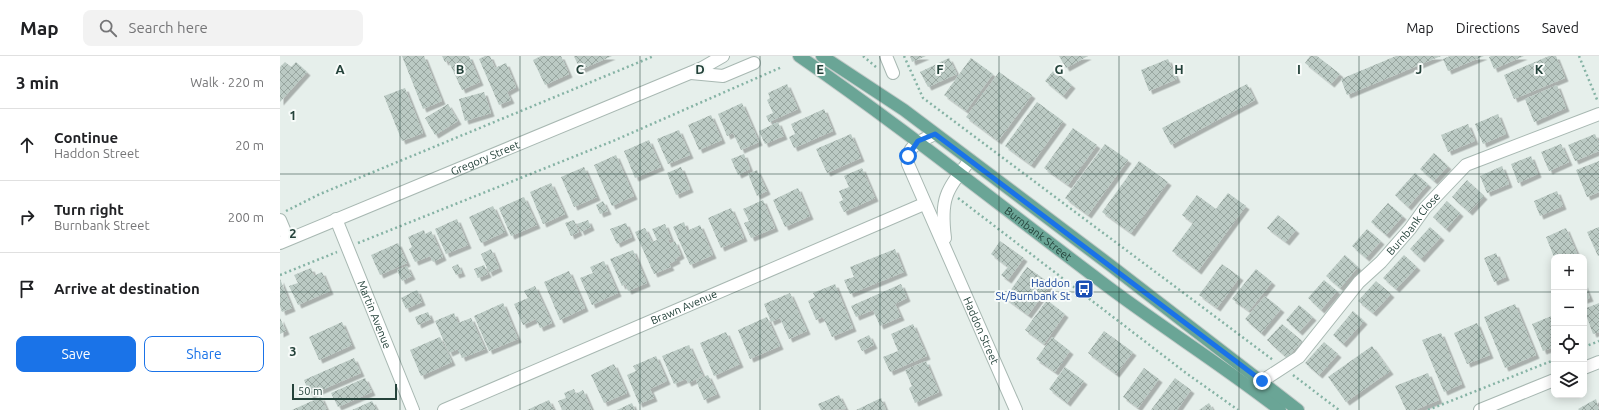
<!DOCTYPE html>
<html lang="en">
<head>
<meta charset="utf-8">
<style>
  body { margin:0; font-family:Ubuntu,sans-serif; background:#f2f2f2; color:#202124 }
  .controls { position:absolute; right:12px; bottom:12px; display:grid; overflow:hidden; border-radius:8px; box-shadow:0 2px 10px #0003 }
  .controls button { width:36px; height:36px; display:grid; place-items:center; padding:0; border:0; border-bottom:1px solid #e0e0e0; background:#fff; color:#202124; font:20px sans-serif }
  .scale { position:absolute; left:12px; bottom:10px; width:105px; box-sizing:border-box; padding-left:4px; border:2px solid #24423a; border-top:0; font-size:11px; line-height:14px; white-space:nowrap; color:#24423a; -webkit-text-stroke:3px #f7fbf9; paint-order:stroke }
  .stop { position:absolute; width:12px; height:12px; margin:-9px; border:3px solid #1a73e8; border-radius:50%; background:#fff }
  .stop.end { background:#1a73e8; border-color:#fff; box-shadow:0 1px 4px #0008 }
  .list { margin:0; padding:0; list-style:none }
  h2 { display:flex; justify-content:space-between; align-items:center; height:52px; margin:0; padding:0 16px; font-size:17px }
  h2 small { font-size:13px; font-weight:400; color:#757577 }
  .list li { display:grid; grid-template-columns:26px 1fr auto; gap:12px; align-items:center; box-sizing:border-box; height:72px; padding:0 16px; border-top:1px solid #e0e0e0 }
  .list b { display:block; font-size:15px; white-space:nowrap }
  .list p { margin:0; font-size:13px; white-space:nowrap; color:#757577 }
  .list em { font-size:13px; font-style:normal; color:#757577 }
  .actions { display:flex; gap:8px; padding:12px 16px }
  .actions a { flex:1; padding:9px 0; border:1px solid #1a73e8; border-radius:8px; text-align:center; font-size:14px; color:#1a73e8 }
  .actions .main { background:#1a73e8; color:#fff }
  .icon { flex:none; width:22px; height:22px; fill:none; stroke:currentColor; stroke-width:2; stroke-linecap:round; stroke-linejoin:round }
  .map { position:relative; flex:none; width:1319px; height:354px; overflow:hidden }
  header { display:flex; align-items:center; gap:24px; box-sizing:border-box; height:56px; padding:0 20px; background:#fff; border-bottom:1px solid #e0e0e0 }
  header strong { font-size:19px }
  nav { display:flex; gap:22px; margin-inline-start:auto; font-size:14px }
  .search { width:280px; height:36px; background:#f2f2f2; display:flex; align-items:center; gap:10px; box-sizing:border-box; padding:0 14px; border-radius:8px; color:#757577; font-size:15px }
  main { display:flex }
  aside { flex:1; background:#fff }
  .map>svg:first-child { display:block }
  .building { fill:url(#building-cross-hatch); filter:url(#shadow) }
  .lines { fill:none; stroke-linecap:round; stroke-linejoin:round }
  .minor-casing { stroke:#a8b8b2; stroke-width:14 }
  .major-casing { stroke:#c2cac8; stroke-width:14 }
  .path { stroke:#86b3a5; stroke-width:2.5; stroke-dasharray:2 3; stroke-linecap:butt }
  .minor { stroke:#fff; stroke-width:12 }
  .major { stroke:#6aa596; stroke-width:12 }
  .route { stroke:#1a73e8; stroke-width:5 }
  .grid { fill:none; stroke:#24423a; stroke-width:1; stroke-opacity:0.55 }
  .labels { text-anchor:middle; stroke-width:4; stroke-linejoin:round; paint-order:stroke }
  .street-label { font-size:11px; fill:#24423a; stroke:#f7fbf9 }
  .transit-label { font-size:11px; fill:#164399; stroke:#f7fbf9; text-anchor:end }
  .grid-label { font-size:13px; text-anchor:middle; font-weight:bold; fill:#24423a; stroke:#f7fbf9; stroke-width:4; stroke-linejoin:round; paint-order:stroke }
</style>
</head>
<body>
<header>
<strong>Map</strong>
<div class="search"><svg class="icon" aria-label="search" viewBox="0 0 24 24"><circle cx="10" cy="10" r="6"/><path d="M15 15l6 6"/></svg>Search here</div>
<nav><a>Map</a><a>Directions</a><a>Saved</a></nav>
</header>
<main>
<aside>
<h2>3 min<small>Walk · 220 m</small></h2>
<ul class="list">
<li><svg class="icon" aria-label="ahead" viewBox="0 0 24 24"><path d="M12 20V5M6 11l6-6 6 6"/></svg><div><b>Continue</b><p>Haddon Street</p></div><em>20 m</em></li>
<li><svg class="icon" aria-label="right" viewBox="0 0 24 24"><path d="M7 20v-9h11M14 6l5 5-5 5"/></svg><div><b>Turn right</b><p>Burnbank Street</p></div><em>200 m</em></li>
<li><svg class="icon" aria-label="arrive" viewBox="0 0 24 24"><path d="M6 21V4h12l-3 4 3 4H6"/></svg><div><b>Arrive at destination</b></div></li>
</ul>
<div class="actions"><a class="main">Save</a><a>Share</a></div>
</aside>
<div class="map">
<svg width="1319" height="354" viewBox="0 0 1319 354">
  <defs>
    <pattern id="building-cross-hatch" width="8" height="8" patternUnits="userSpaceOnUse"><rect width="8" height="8" fill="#bbcac4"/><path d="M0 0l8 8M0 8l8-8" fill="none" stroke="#98a6a0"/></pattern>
    <filter id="shadow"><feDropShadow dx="3.5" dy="3.5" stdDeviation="0" flood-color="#0004"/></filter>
  </defs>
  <rect width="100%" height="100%" fill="#e6efeb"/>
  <path class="building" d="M122,0H144L162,45L143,53Z
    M162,0H189L200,26L182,34L168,4L165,6Z
    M205,0H210L215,12L226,7L236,31L227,36L231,44L219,49L199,3Z
    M261,0H281L289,18L265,29L253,4Z
    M294,0H332L300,14Z
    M630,0H646L632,6Z
    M779,0H808L786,12Z
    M1030,0H1037L1060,18L1051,28L1025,7Z
    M1116,0H1161L1067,39L1061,23Z
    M1170,0H1204L1168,15L1163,3Z
    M1211,0H1244L1214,13L1209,1Z
    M1269,0H1276L1285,22L1234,43L1224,19Z
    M669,2L677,18L648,31L640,16Z
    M691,2L713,18L686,55L664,39Z
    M888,3L897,23L869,35L861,14Z
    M5,6L11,11L16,6L27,16L0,46V11Z
    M774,14L792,29L783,40L765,25Z
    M719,16L752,39L718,85L686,61Z
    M507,28L518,53L489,66L486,60L493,57L487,44L490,42L488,37Z
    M967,28L975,44L891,89L882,72Z
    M1277,29L1286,52L1254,66L1245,43Z
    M125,32L143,77L122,85L104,40Z
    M204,36L211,57L185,65L179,43Z
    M757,46L783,65L751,109L725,90Z
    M462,47L479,86L461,94L453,77L447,80L438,58Z
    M168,48L178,65L155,79L145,62Z
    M544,53L553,75L514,92L509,81L515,78L511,68Z
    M1218,58L1226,78L1203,88L1195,68Z
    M431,59L442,84L419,94L408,69Z
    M498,66L504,80L485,88L479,75Z
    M1188,68L1195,85L1168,96L1161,79Z
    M793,72L817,89L788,129L764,112Z
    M399,74L410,99L388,108L377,83Z
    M571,78L581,102L547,117L536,93Z
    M1315,78L1319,87V95L1295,105L1288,89Z
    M369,84L381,111L355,122L344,95Z
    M825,88L848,104L808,159L785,142Z
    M1281,88L1289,106L1269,115L1261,96Z
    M1154,97L1168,110L1154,125L1140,113Z
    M464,98L470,113L458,119L451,103Z
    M336,99L354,140L332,150L314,109Z
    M1251,100L1258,118L1238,127L1231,108Z
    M859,105L888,126L851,177L822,156Z
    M1319,105V136L1307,141L1296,114Z
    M1222,110L1229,128L1207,137L1200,120Z
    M304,111L317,141L294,151L281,121Z
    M401,111L410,133L396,139L387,117Z
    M582,112L595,142L564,156L559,146L563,144L559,135L569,131L564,120Z
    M477,114L487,135L477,140L468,118Z
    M1135,117L1148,128L1128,151L1115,139Z
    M1187,124L1204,140L1189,156L1172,141Z
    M271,127L285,158L263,168L250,136Z
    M518,132L530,160L505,171L493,144Z
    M1277,135L1283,150L1260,160L1254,145Z
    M948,137L966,150L918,215L892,195L913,167L902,159L917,139L936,153Z
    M244,141L257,169L231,180L219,152Z
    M483,144L495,172L471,182L464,167L469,165L463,153Z
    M323,145L328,155L320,158L316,149Z
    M1167,145L1180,157L1166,173L1153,161Z
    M1108,147L1123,160L1106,179L1091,166Z
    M213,150L225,176L201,187L189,161Z
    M451,152L464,182L441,192L428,162Z
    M998,159L1016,174L1006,186L987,172Z
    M177,163L188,189L166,198L155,173Z
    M294,164L299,176L291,180L285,167Z
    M308,164L311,171L301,176L297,168Z
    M404,166L407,175L420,169L433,199L410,209L393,171Z
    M346,167L352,181L337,188L330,173Z
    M385,168L391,183L388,184L390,188L395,185L401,199L396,202L397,204L389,208L391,211L374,218L355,176L365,172L372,186L377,184L372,173Z
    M1150,171L1161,181L1141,203L1130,193Z
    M1319,171V200H1318L1307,176Z
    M1286,172L1298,200L1274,201L1266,181Z
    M1087,173L1101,185L1086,202L1072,190Z
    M144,174L145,178L151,175L163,201L153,206L150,200L135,206L129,193L132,191L128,181Z
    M720,185L744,202L728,224L721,219L728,211L711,198Z
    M118,187L127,207L100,219L91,199Z
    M211,193L219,212L209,217L201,198Z
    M615,193L624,216L570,238L564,224L574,221L570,211Z
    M353,194L367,227L348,235L345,228L342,230L330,203Z
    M1216,197L1226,221L1214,226L1204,202Z
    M1065,199L1078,211L1060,232L1046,220Z
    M1124,199L1137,211L1116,233L1103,222Z
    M324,205L338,237L312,249L300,222L313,217L310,211Z
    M178,208L182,217L176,219L172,211Z
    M942,208L960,221L937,252L919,239Z
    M204,209L208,218L198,222L194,213Z
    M127,210L132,220L122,225L117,214Z
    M747,211L771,228L748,259L725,242Z
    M31,212L34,220L42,216L50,235L18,249L9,230L18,227L14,219Z
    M976,213L992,226L969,255L952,243Z
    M289,215L305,252L280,264L264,226Z
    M0,223L12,252L2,256L0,250Z
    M1044,224L1057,235L1041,254L1028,242Z
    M1096,225L1111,238L1093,257L1078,245Z
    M555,228L573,272L552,281L543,261L536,264L528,245L535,241L533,237Z
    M621,228L627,242L615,248L621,261L600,270L593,254L576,261L571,250Z
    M1304,228L1310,242L1304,244Z
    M255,230L272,267L260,272L256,263L243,269L234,248L248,242L244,235Z
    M137,234L142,246L126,253L121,242Z
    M510,237L527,275L509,283L500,262L491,266L484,248Z
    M985,240L1001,253L981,277L965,263Z
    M767,244L785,258L764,288L745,274Z
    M223,247L238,283L209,295L194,260Z
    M1319,247V276L1313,278L1304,253Z
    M1235,248L1256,299L1225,312L1204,261Z
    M1019,249L1033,261L1019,276L1006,264Z
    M1073,255L1084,265L1063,288L1053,279Z
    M148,256L151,263L138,269L135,261Z
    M174,257L178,267L191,262L205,293L182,302L178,293L169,297L155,265Z
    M1274,259V291L1263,295L1252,268Z
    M487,261L500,290L470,303L458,274Z
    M0,262L6,275L0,278Z
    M62,266L72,289L39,304L29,281Z
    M1197,267L1210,299L1187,308L1174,277Z
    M633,268L647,300L610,316L603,301L618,295L611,278Z
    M1002,268L1022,285L1007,302L987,284Z
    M824,275L853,296L836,318L808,297Z
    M446,276L460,308L434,320L420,287Z
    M1161,277L1182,328L1164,336L1142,284Z
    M589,279L594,289L582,295L577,285Z
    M160,281L172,306L141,320L130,294Z
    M772,281L790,295L775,316L756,303Z
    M1044,286L1058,298L1039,319L1025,307Z
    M409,289L423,320L408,327L406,323L394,328L382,300Z
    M1092,290L1110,315L1066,346L1048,321Z
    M376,300L387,325L370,333L374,342L359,348L347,319L356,315L353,310Z
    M74,302L81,317L30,339L24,324Z
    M646,305L659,336L635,347L629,332L632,330L625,314Z
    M334,308L347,337L324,347L311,319Z
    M785,311L804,325L787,347L769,333Z
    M864,312L879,323L858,352L843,341Z
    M1148,317L1159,344L1135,354H1126L1115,330Z
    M428,319L437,338L424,344L416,324Z
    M85,322L92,336L58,351L51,337Z
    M895,322L911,334L897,354H871Z
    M294,333L296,338L303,334L312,354H282L278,345L286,342L284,337Z
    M559,339L566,353L541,354L538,348Z
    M41,341L47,354H12Z
    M601,342L606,354H576Z
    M1316,343L1319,354H1299L1298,353Z
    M269,344L274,354H247Z
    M92,345L97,354H72Z
    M352,347L355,354H337Z
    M929,347L933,354H919Z"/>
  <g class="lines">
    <g class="minor-casing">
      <g id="minor">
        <path d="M606,0L613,17"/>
        <path d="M411,17L443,20L474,7"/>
        <path id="s1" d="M655,78C642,84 625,90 628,108L736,354"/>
        <path id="s2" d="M56,163L133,354"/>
        <path d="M0,164L8,183"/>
        <path d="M665,182C660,142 666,135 690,104"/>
        <path id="s3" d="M0,187L422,12L443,0"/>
        <path d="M1304,312L1319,306"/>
        <path id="s4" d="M982,325L1019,301L1079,226L1101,206L1130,173L1145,152L1186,109L1319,58"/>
        <path id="s5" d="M164,354L644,148"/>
        <path d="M1200,354L1274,324"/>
      </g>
    </g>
    <g class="major-casing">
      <g id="major">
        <path id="s6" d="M519,0C622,71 719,149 819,224C878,269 941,308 1000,354"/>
        <path d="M542,0L624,54L830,209L1018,354"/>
      </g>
    </g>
    <path class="path" d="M583,0L596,11
      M624,0L643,42L993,304
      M1299,0L1318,46
      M678,142L906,317L958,354
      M6,155L40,138L374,0
      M78,187L333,85L502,11
      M0,219L57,196
      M1304,291L1319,285
      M1013,319L1059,354
      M1148,354L1274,304"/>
    <use href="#minor" class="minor"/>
    <use href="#major" class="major"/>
  </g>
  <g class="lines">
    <path class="route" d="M628,100L638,85L655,78L982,325"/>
  </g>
  <path class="grid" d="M120,0V354M240,0V354M360,0V354M480,0V354M600,0V354M719,0V354M839,0V354M959,0V354M1079,0V354M1199,0V354M0,118H1319M0,236H1274M1304,236H1319"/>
  <defs>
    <g id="bus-square" transform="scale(1)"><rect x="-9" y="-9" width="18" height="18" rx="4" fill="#1a4fb4" stroke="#f7fbf9"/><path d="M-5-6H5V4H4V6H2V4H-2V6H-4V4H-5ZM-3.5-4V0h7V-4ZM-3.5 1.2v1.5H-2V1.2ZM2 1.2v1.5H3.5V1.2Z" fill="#fff"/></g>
  </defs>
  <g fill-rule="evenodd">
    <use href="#bus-square" x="804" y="233"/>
  </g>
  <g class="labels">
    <g class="street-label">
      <text dy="4" stroke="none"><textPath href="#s3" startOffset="222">Gregory Street</textPath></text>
      <text dy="4" stroke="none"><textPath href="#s4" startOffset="220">Burnbank Close</textPath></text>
      <text dy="4" stroke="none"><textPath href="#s6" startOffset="298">Burnbank Street</textPath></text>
      <text dy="4" stroke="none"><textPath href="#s5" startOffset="261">Brawn Avenue</textPath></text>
      <text dy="4" stroke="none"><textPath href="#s2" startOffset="103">Martin Avenue</textPath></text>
      <text dy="4" stroke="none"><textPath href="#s1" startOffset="226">Haddon Street</textPath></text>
    </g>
    <g class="transit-label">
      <text x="790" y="231">Haddon<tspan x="790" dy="13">St/Burnbank St</tspan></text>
    </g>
  </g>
  <g class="grid-label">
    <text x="60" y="18">A</text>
    <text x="180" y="18">B</text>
    <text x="300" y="18">C</text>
    <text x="420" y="18">D</text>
    <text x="540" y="18">E</text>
    <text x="660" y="18">F</text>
    <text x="779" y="18">G</text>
    <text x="899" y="18">H</text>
    <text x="1019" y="18">I</text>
    <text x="1139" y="18">J</text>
    <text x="1259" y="18">K</text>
    <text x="13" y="64">1</text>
    <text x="13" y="182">2</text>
    <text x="13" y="300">3</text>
  </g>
</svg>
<div class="controls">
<button>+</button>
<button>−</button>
<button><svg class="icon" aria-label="locate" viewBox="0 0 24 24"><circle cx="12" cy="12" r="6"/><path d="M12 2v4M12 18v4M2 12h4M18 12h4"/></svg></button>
<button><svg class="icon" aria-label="layers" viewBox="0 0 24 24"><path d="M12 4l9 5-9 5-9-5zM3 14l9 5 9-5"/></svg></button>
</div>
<div class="scale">50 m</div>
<div class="stop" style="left:628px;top:100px"></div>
<div class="stop end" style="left:982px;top:325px"></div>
</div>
</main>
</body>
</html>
